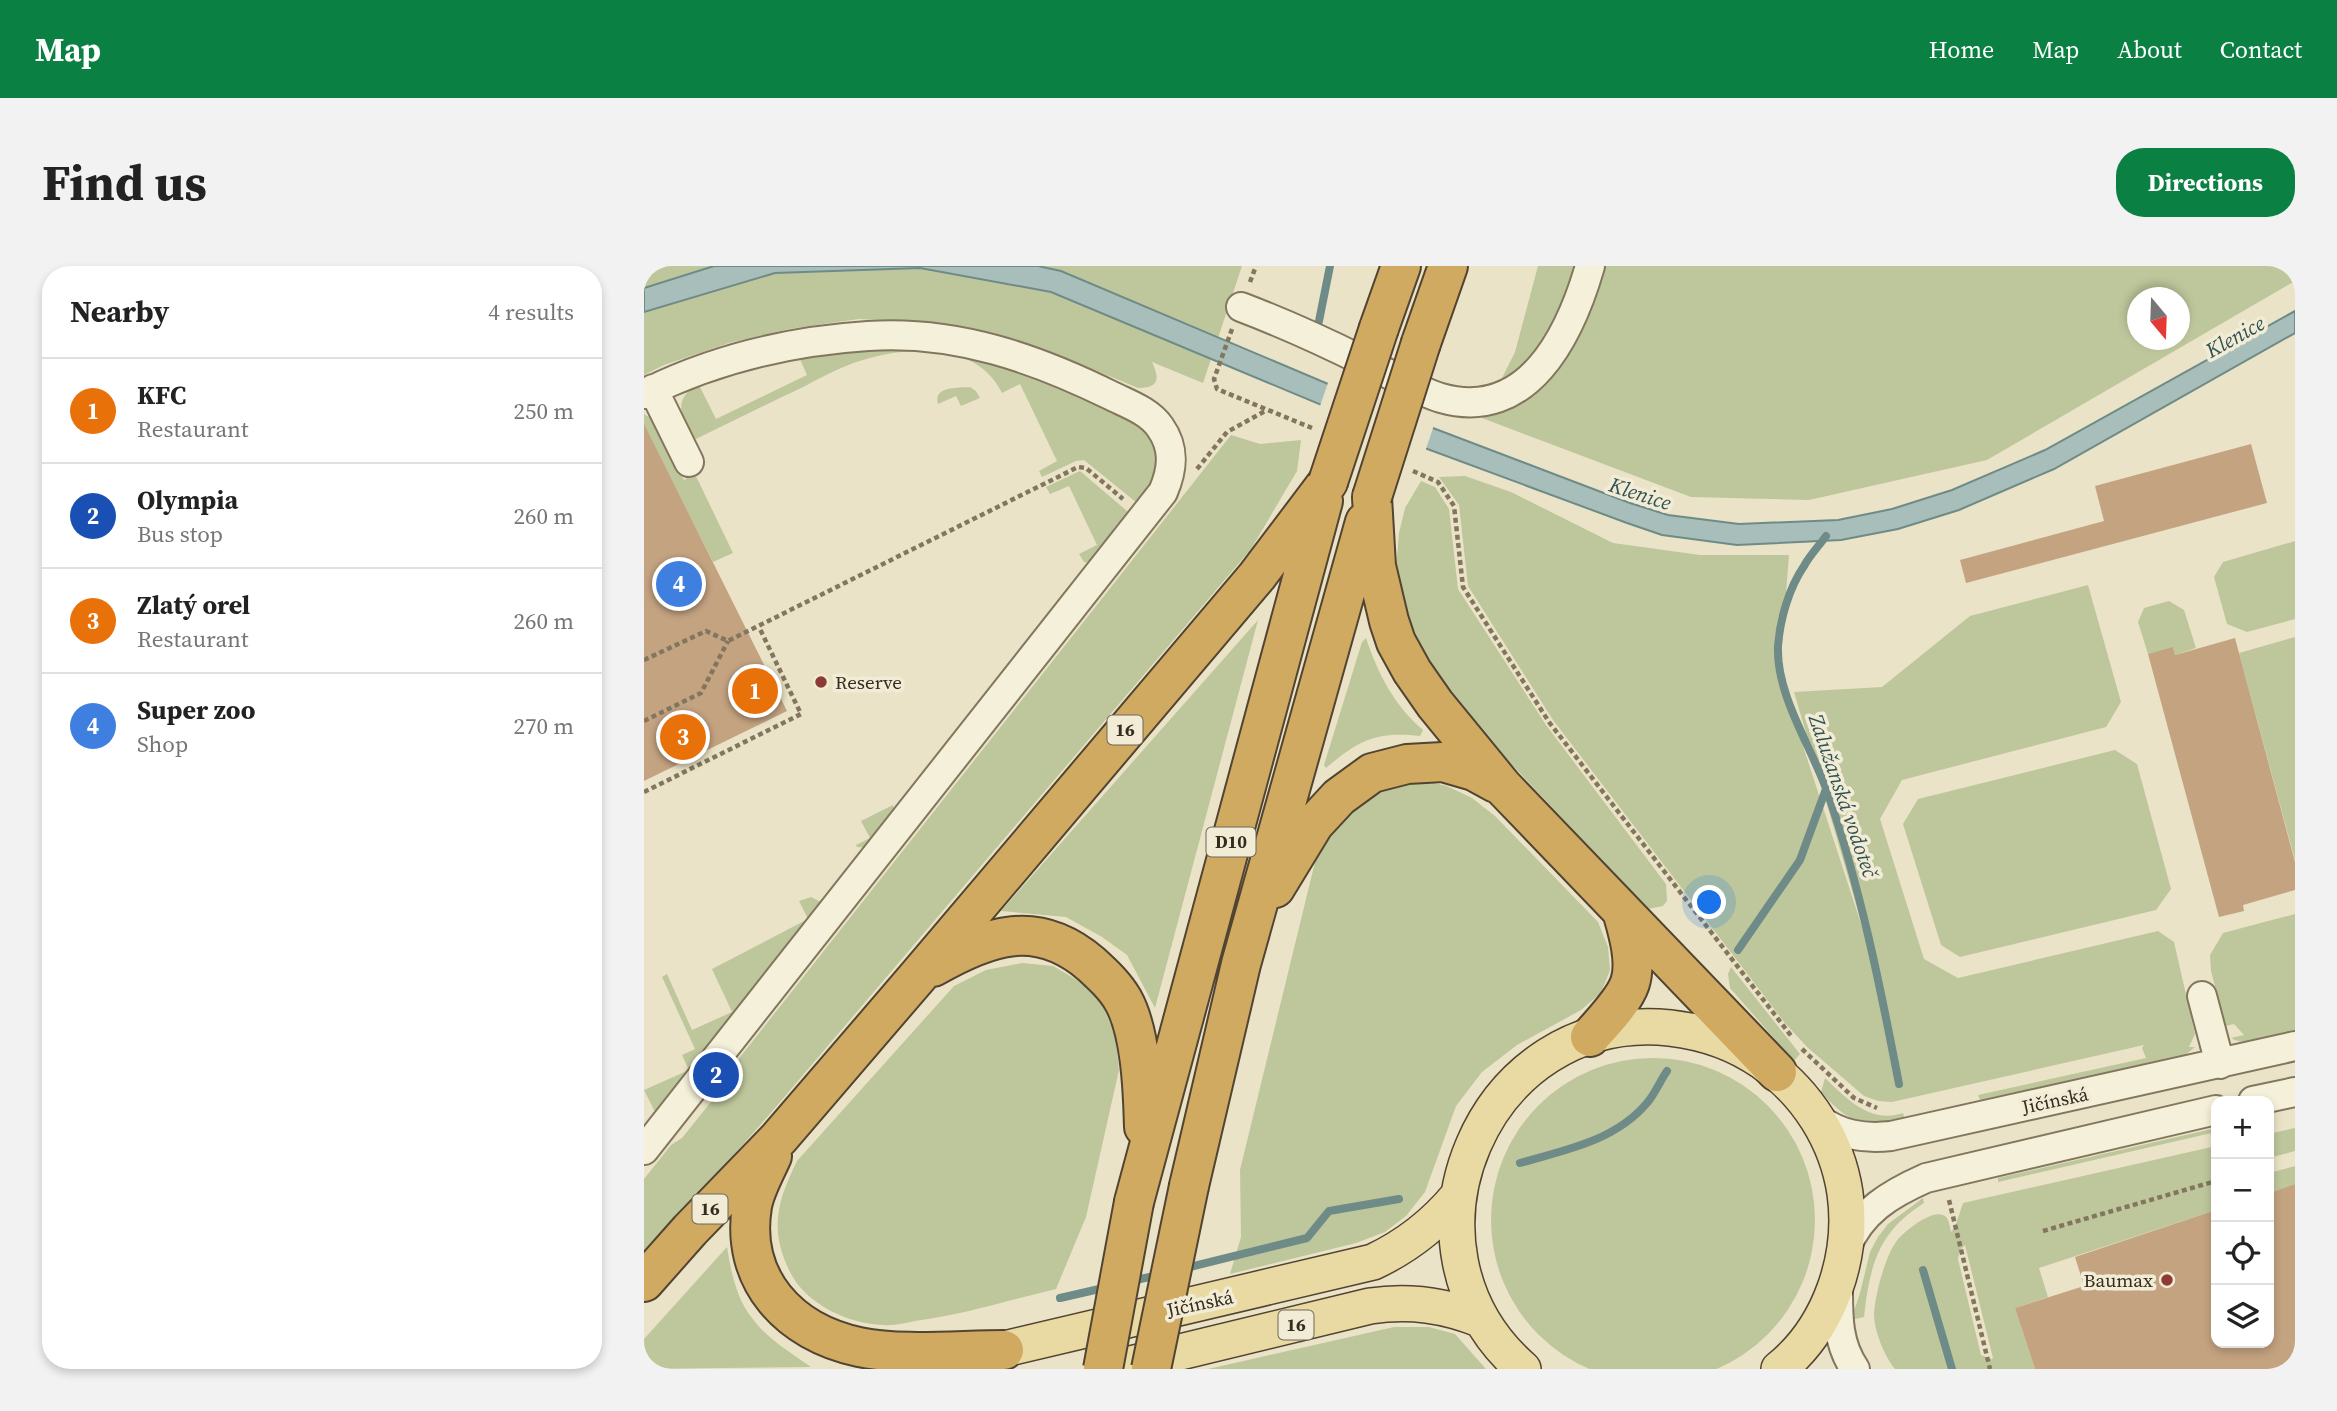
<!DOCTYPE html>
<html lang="en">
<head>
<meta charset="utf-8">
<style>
  body { margin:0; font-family:"Source Serif 4",serif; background:#f2f2f2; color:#222 }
  .controls { position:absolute; right:21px; bottom:21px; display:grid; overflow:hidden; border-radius:14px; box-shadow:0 4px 10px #0003 }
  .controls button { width:63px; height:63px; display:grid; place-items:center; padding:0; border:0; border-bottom:2px solid #e0e0e0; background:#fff; color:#222; font:35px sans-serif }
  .compass { position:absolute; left:1483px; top:21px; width:63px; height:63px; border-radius:50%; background:#fff; box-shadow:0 4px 10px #0003; rotate:161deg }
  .you { position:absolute; left:1066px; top:637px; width:24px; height:24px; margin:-18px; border:5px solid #fff; border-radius:50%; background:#1a73e8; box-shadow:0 0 0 10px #1a73e833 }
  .badge { display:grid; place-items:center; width:46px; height:46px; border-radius:50%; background:#0b8043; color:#fff; font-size:23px; font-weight:700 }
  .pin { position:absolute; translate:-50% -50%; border:4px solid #fff; box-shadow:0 2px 7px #0006 }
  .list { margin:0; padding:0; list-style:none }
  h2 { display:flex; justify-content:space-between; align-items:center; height:91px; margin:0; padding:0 28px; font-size:30px }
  h2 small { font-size:23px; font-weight:400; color:#767676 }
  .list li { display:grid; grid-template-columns:46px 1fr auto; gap:21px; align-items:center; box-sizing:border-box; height:105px; padding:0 28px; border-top:2px solid #e0e0e0 }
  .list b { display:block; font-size:26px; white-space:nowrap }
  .list p { margin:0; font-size:23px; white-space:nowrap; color:#767676 }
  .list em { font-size:23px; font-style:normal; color:#767676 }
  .icon { flex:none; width:38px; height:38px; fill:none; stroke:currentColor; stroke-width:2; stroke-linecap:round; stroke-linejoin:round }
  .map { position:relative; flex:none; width:1651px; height:1103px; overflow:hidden; border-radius:28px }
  header { display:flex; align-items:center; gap:42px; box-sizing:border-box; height:98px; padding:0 35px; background:#0b8043; color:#fff }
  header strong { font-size:33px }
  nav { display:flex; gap:38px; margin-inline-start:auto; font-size:24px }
  .intro { display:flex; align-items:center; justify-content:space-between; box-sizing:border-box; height:168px; padding:0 42px }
  h1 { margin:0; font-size:49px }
  .button { padding:18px 32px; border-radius:28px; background:#0b8043; color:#fff; font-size:24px; font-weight:700 }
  main { display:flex; gap:42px; padding:0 42px }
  aside { flex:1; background:#fff; border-radius:28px; box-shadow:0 4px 10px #0003 }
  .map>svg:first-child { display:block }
  .green { fill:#bec79c; fill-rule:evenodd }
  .water { fill:#a8beba; stroke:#6f8b87; stroke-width:2 }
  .pier { fill:#eae3c7 }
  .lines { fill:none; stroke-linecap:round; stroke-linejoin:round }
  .stream { stroke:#6f8b87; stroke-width:8 }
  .building { fill:#c4a381 }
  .minor-casing { stroke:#83765e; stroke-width:32 }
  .major-casing { stroke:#524432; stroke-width:38 }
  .highway-casing { stroke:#524432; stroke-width:42 }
  .path { stroke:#83765e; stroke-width:4.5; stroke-dasharray:5 3.5; stroke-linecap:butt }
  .minor { stroke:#f5f0d9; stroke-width:28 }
  .major { stroke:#e9daa3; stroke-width:35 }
  .highway { stroke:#d0aa61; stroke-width:38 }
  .highway-bridge-casing { stroke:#524432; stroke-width:42; stroke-linecap:butt }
  .highway-bridge { stroke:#d0aa61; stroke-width:38 }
  .poi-dot { fill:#8c3c34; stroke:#f2ecd6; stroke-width:2.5 }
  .labels { text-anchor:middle; stroke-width:7; stroke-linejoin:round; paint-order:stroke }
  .shield { fill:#f2ecd6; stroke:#6e6657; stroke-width:2 }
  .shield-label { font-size:18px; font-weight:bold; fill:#352c20 }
  .poi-label { font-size:19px; fill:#352c20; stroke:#f2ecd6; text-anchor:start }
  .street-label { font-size:19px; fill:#352c20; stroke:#f2ecd6 }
  .water-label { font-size:21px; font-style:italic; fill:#315253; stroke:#f2ecd6 }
</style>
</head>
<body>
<header>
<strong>Map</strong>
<nav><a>Home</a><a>Map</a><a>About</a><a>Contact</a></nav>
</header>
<div class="intro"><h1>Find us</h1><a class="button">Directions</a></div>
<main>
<aside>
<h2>Nearby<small>4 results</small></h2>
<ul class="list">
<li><span class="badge" style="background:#e8710a">1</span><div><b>KFC</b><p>Restaurant</p></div><em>250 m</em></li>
<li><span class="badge" style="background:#1a4fb4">2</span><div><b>Olympia</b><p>Bus stop</p></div><em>260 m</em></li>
<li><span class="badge" style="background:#e8710a">3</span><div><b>Zlatý orel</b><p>Restaurant</p></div><em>260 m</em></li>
<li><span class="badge" style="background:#3f7fe0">4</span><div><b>Super zoo</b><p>Shop</p></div><em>270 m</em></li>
</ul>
</aside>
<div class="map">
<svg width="1651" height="1103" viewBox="0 0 1651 1103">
  <rect width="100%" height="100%" fill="#eae3c7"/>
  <path class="green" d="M0,0H70L0,22Z
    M394,0H598L574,72L417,5Z
    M894,0H1651V15L1343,194L1165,234L1047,231L838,152L871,86ZM1493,32H1535V74H1493Z
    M276,2L407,26L567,93L559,117L508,96C516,113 515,122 494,122L427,94L349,67L279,56L215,53L145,63L85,77L20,99L0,109V46L131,7Z
    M284,81L386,106L474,145L500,164L508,174L513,185L514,208L498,241L440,194L432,195L398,211L395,205L413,195L376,118L358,127C333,76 266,80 219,94C197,100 175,113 155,123C119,140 84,157 48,175C38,154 27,131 55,119L72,153L163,109L156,93L160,89L214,83Z
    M326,121L332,125L336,132L317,140L312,130L294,138C289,120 313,122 326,121Z
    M0,148L10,154L40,214L51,208L89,287L69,296L0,160Z
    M587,169L616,178L657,174L653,205L607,283L125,849L0,990V913L27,879L38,872L87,811L93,795Z
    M436,205L490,251L449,297L440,296L435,288L453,279L425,220L406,228L402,221Z
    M821,210L867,226L969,277L1056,289H1145L1137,391L1141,425L1224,679L1150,426L1238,421L1326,350L1444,319L1477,436L1462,461L1258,514L1236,553L1280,693L1314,712L1514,665L1530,676L1551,768L1545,781H1551L1540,790L1336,834L1334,829L1502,792L1498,782L1500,779L1248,836L1234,835L1220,830L1163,781L1141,757L909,454L824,320L815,239L795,211Z
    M777,215L791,221L805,243L814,323L902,459L1022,618L1023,635L1019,640L1004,643L996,635L812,439L776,391L759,348L752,303L755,267L761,242Z
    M1651,275V353L1603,366L1583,358L1570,311L1579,296Z
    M1525,335L1540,344L1552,382L1531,389L1529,382L1504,388L1494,356L1500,342Z
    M614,354L511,742L483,689L458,671L422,651L357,645Z
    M1651,371V594L1595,387Z
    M722,372C734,408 750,439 779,464L776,470C732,465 715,474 682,502L680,499L718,376Z
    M1471,484L1493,498L1527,623L1512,644L1316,691L1297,679L1259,558L1274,533Z
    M777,514L803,520L828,532L851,550L954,656L964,681L966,704L957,727L937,744L873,779L838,806L812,840L781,926L762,950L741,966L712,977L586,1008L597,971L596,904L671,596C687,563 712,530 749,518C758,515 768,515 777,514Z
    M249,539L252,550C242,563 231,584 213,581L212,579L226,572L217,555Z
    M167,631L179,637L15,854L0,824L45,804L38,789L51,783L18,711L23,708L48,764L88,746L68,703L164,653L155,635Z
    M1651,648V766C1634,769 1601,782 1587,772L1600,769L1590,758L1581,760L1567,705L1566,689L1579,667Z
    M378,697L409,700L435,715L457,736L471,767L475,804L442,951L412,1023C365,1034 319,1049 271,1055C261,1057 250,1060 239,1059C204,1058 162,1038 146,1006C125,963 133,936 153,895L310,720L342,704Z
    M1087,701L1156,788L1150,795L1086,722L1084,708Z
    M847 954a162 162 0 1 1 324 0a162 162 0 1 1-324 0Z
    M1181,812C1203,833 1226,858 1259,847L1261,854C1220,861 1205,858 1177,826Z
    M1572,862V866L1354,916V912Z
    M1651,862V885L1625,892V868Z
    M1572,880V944L1395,1002L1404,1031L1371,1042L1391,1103H1251C1241,1091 1230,1065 1230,1048C1231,1029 1241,991 1252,976C1259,966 1291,940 1302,951C1305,954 1306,961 1307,966L1311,961L1319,937ZM1321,979L1349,1092L1347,1093L1337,1089L1314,993L1316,984Z
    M1651,900V918L1625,927V907Z
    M1279,932L1280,937C1234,966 1226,999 1220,1051L1207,1054L1216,1027L1226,986L1234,971L1244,958Z
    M83,981C87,1005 92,1032 108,1052C122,1072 147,1087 167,1101L0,1103V1073Z
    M750,1061H785L811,1068L842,1103H564Z"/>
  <path class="water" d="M70,0H394L417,5L781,159L986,237L1024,249L1095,258L1194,254L1248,243L1308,224L1401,184L1651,45V67L1410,203L1315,244L1254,263L1197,274L1093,279L1018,269L983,257L778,181L407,26L276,2L131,7L0,46V22Z"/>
  <path class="pier" d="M685,114L790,159L781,186L675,143Z"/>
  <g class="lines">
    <path class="stream" d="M675,55L686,0
      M1182,270C1175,280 1166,289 1160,300C1145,322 1136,353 1134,380C1132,429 1167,480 1183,525C1216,620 1236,719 1255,818
      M1094,684L1156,594L1182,523
      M876,897C921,884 971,875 1003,837C1011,828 1016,815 1023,805
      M538,1003L663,972L685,945L755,933
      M1279,1004L1308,1103
      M487,1015L515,1009
      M416,1032L464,1021"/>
  </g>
  <path class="building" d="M0,158L143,445L0,515Z
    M1607,178L1623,237L1322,317L1316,294L1460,255L1451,220Z
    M1591,372L1651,596V624L1599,639L1600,645L1575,651L1504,388L1529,381L1531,389Z
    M1651,918V1103H1391L1371,1042L1440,1020L1431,991L1572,944V1077H1625V927Z"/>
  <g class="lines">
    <g class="minor-casing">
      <path id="minor" d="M597,41C639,57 679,75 719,95C741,105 775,126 797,132C884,157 926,69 946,0
        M9,123L45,196
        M0,128C70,93 146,75 224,70C311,64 391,92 468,130C484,138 505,145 516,161C531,182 529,203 519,226L0,884
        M1558,730L1576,798
        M1609,835L1651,826
        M1173,852C1196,869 1219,873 1247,870L1651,780
        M1202,982C1217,945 1246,928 1282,912L1572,844
        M1194,1019C1194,1049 1193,1077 1211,1103"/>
    </g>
    <g class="major-casing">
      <path id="major" d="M331,1090L729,996C763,980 790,959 814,930
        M466,1103L726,1040C766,1034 801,1039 838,1054
        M879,1103C738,980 839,742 1026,762C1060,766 1092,777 1119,796C1163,827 1193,874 1201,927C1210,991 1186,1062 1135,1103"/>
    </g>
    <g class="highway-casing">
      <path id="highway" d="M735,62L757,0
        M777,77L804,0
        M728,231L732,300L745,355L752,376L768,405L791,438L859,521L1133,806
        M631,622L670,558L695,531L728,507L763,498L799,496L830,505L852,517
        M289,701C345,669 393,652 447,698C459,709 471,720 479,734C497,766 499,824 500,861
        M946,771C959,756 980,735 986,717C993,695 984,666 978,645
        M128,890C121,906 111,923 108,940C96,1014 145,1066 215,1081C258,1090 315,1084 360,1084
        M545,920L597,698L721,256
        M490,936L679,235
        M0,1016L46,964L135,872L275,709L613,310L684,216"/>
    </g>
    <path class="path" d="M606,16L612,0
      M588,63L570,113L573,123L668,162
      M553,203L583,166L623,144
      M769,205L794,216L810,240L819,321L905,456L1148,771
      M0,394L62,365L84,375L434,201L442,202L479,233
      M0,455L57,427L84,375
      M0,526L157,448L115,361
      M1158,783L1210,832L1233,842
      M1305,934L1346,1103
      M1399,965L1572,915"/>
    <use href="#minor" class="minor"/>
    <use href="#major" class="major"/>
    <use href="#highway" class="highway"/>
    <g class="highway-bridge-casing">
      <path id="highway-bridge" d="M684,216L735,62
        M728,231L777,77
        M459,1103L490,936
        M507,1103L545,920"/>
    </g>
    <use href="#highway-bridge" class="highway-bridge"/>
  </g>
  <g class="poi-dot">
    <circle cx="177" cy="416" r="7"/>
    <circle cx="1523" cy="1014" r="7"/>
  </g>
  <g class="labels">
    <g class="shield">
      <rect x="463.5" y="449.5" width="35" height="29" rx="5"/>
      <rect x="562.5" y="561.5" width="49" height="29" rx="5"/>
      <rect x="48.5" y="928.5" width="35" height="29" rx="5"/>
      <rect x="634.5" y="1044.5" width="35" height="29" rx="5"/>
    </g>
    <g class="shield-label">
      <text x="481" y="470">16</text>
      <text x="587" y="582">D10</text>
      <text x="66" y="949">16</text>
      <text x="652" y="1065">16</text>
    </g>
    <g class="poi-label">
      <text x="191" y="423">Reserve</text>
      <text x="1509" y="1021" text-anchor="end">Baumax</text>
    </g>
    <g class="street-label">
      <text transform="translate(1411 834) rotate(-12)" y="7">Jičínská</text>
      <text transform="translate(556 1037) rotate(-12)" y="7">Jičínská</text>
    </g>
    <g class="water-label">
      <text transform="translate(1591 71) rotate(-29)" y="7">Klenice</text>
      <text transform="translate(996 228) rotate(18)" y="7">Klenice</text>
      <text transform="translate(1199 530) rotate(71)" y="7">Zalužanská vodoteč</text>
    </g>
  </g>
</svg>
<div class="controls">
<button>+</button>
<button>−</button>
<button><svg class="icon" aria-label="locate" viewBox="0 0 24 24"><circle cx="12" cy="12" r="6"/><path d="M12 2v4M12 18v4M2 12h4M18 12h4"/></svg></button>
<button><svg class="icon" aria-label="layers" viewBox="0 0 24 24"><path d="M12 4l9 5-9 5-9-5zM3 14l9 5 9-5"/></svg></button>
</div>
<svg class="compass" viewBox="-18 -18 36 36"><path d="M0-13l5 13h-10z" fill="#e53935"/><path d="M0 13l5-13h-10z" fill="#767676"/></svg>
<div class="you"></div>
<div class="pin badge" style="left:111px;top:425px;background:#e8710a">1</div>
<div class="pin badge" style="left:72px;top:809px;background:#1a4fb4">2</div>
<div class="pin badge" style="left:39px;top:471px;background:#e8710a">3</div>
<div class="pin badge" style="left:35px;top:318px;background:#3f7fe0">4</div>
</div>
</main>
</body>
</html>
